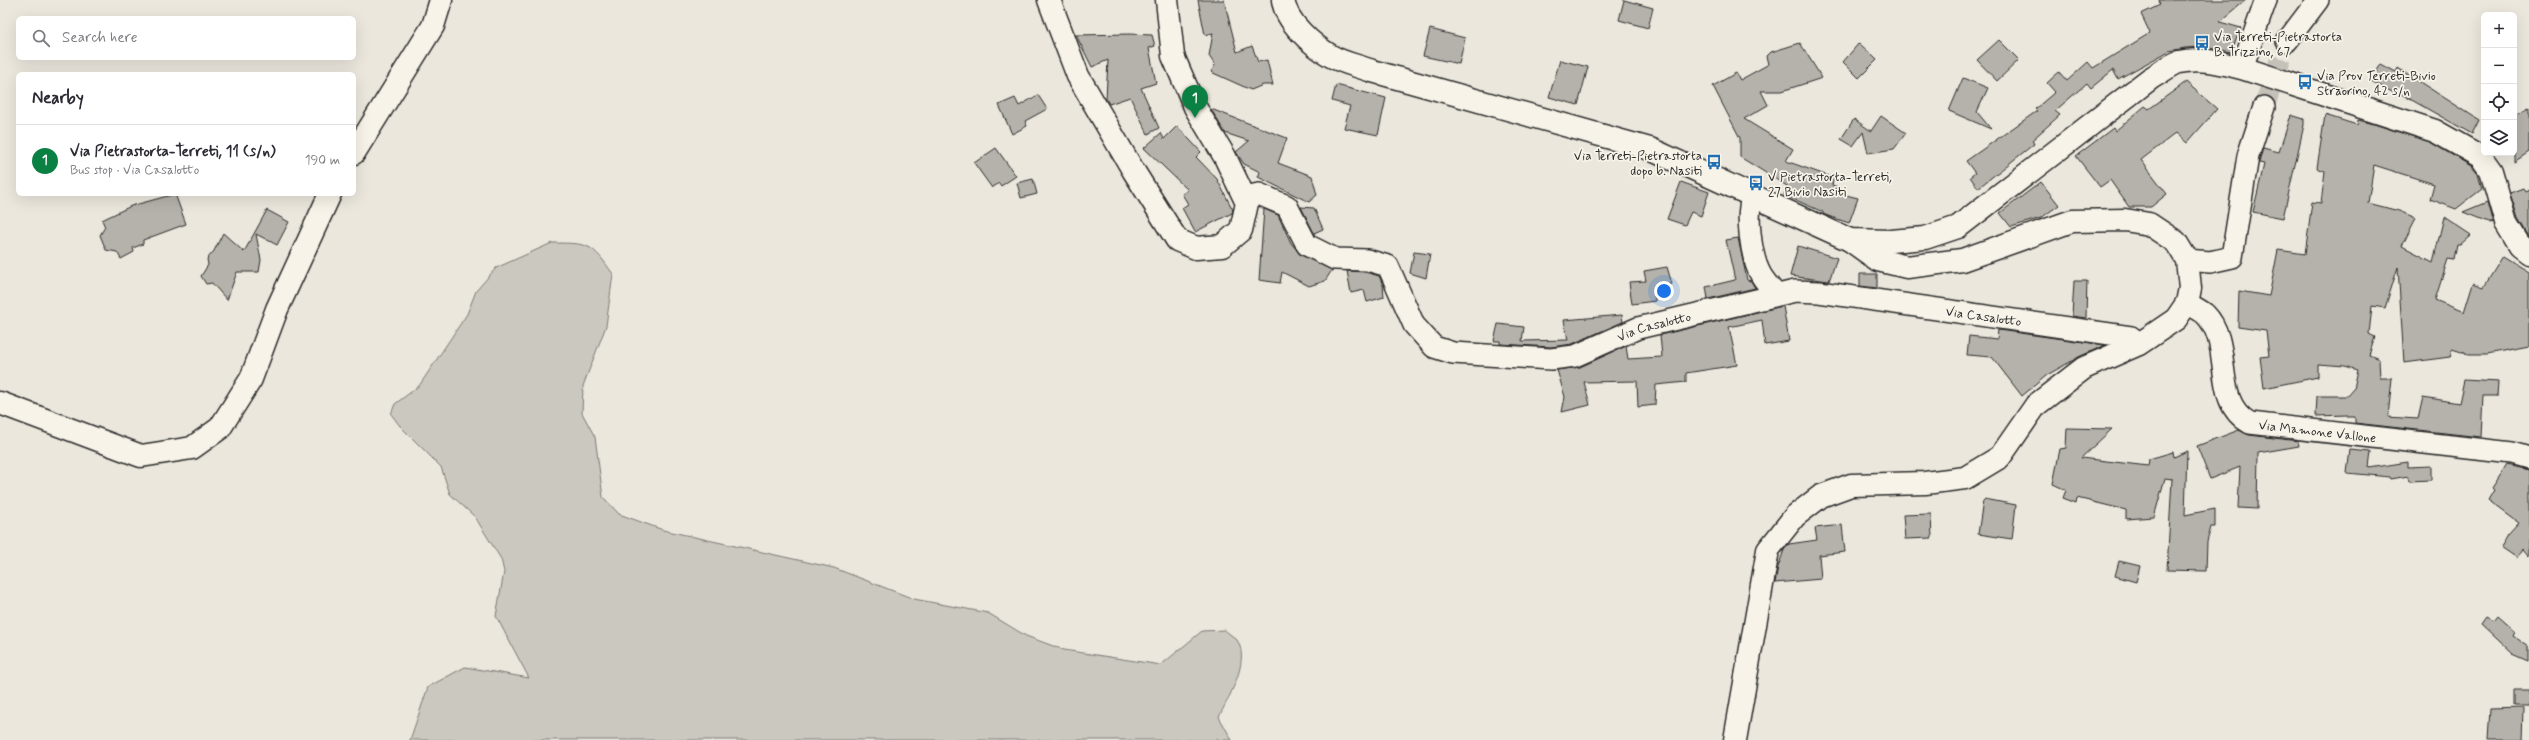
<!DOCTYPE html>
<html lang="en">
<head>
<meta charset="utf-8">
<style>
  body { margin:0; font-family:Mynerve,sans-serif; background:#f7f7f7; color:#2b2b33 }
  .controls { position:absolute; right:12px; top:12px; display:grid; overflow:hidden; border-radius:6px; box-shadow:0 4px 16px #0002 }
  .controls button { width:36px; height:36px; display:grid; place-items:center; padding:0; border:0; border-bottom:1px solid #e1e1e2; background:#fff; color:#2b2b33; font:20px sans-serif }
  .you { position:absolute; left:1664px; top:291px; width:14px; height:14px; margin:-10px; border:3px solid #fff; border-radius:50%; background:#1a73e8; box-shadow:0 0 0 6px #1a73e833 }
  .badge { display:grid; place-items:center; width:26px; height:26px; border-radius:50%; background:#0b8043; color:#fff; font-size:13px; font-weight:700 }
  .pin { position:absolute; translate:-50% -33px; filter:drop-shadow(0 1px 2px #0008) }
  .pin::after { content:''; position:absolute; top:21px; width:14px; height:12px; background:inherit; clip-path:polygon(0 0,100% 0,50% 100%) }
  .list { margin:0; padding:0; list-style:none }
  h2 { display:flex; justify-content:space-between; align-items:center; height:52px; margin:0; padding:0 16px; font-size:17px }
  h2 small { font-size:13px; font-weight:400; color:#7c7c81 }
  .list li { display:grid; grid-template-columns:26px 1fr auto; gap:12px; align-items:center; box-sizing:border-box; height:72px; padding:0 16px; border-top:1px solid #e1e1e2 }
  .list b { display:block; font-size:15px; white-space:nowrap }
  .list p { margin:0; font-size:13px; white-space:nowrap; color:#7c7c81 }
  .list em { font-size:13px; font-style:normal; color:#7c7c81 }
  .icon { flex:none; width:22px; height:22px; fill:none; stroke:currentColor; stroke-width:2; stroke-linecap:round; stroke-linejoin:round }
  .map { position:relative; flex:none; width:2529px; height:740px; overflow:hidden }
  .search { position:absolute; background:#fff; box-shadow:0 4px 16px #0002; left:16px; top:16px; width:340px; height:44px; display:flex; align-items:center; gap:10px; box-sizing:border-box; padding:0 14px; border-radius:6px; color:#7c7c81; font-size:15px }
  .panel { position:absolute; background:#fff; box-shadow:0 4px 16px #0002; left:16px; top:72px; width:340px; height:124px; border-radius:6px }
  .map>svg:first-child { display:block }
  .green { fill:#cbc8bf; stroke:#7b7a75 }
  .building { fill:#b5b2ab; stroke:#2b2b2b }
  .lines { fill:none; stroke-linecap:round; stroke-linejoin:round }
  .minor-tunnel { stroke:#c5c1b9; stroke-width:21; stroke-dasharray:21 10; stroke-linecap:butt }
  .minor-casing { stroke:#2b2b2b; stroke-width:24 }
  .tertiary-casing { stroke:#2b2b2b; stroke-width:25 }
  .secondary-casing { stroke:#2b2b2b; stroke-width:25 }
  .minor { stroke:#f7f3e8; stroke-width:21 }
  .tertiary { stroke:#f7f3e8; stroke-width:22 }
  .secondary { stroke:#f7f3e8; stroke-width:22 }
  .labels { text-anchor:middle; stroke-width:3.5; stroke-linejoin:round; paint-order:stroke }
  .poi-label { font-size:13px; fill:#2b2b2b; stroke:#f7f3e8; text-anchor:start }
  .street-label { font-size:13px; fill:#2b2b2b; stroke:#f7f3e8 }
</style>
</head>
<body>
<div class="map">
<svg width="2529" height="740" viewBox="0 0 2529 740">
  <rect width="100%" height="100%" fill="#ebe7dd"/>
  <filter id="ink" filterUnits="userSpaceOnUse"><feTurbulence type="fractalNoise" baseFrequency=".025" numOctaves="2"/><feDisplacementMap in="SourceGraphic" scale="8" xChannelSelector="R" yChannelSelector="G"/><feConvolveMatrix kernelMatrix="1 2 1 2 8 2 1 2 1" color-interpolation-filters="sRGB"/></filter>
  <g filter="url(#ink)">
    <path class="green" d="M552,243C590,243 592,244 613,274L606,326L583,386L582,413L595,437L603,497L619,514L663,530L834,568L914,599L988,613L1026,636L1064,650L1161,665L1202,631L1225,630C1228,633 1234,637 1237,640C1251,661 1228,698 1219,717L1232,740H410L428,687L465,667L529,678L496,616L504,572L501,559L475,517L450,494L441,467L400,426L391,414L395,404L419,386L467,314L476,291L496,268Z"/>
    <path class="building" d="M1198,0H1224L1237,52L1252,46L1258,62L1267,60L1273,85H1263L1251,90L1211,72L1215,65L1209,56L1213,33L1205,35Z
      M1624,0L1653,8L1648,28L1619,20Z
      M2159,0H2246L2220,22L2241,28L2231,52L2205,47L2185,48L2169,51L2118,79L2113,70L2091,88L2087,83L2055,111L2060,115L2032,140L2034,144L1978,188L1970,177L1975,173L1966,161L2037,111L2035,109L2055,92L2047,83L2059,72L2067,81L2088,62L2093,68L2150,33L2141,14L2160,5Z
      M1430,29L1465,38L1459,64L1423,56Z
      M1129,34L1152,35L1155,46L1149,48L1156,83L1141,88L1159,128L1148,134L1130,97L1109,104L1106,99L1108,60L1092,67L1076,35Z
      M1999,40L2019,60L1997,81L1977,60Z
      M1800,43L1822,78L1782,91H1761L1768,105L1744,119L1793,149L1786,161L1834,178L1832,185L1840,188L1838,193L1858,198L1849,223L1831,217L1823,214V212L1784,195L1787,186L1740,157V138L1713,86L1736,73L1740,80L1769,64L1767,56L1771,52Z
      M1859,43L1877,60L1859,78L1843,62Z
      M1560,60L1588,67L1578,105L1549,97Z
      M2381,64L2396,72L2398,68L2479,120L2472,134L2401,94L2400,96L2371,81Z
      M1963,78L1988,88L1977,112L1991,129L1949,111Z
      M2186,82L2217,109L2187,143L2176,133L2141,160L2167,194L2151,207H2129L2110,180L2100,187L2076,156L2113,128L2115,131L2145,106L2149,109Z
      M1336,85L1386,98L1378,135L1344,128L1350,106L1332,101Z
      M1038,95L1047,109L1025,121L1027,126L1012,134L999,105L1015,98L1019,106Z
      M2529,108V152L2514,162V115Z
      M1211,109L1287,138L1278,163L1312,176L1317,195L1309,202L1258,177L1260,172L1244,164L1236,152L1249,141L1225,133Z
      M2291,115L2304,119V125L2283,218L2253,212L2264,164L2259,163L2263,148L2279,152Z
      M2325,115L2357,125L2358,120L2374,124L2430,142L2471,166L2478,174L2482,189L2456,209L2430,199L2434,184L2374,165L2368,203L2399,211L2416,218L2402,246L2433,262L2444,217L2471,235L2460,245H2457L2454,260L2448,259L2435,300L2464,312L2473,283L2484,287L2503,256L2529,272V346L2487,354H2468L2452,349L2450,357L2404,363L2398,267L2385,308L2372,306L2369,334L2375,337L2369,355L2379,359L2380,378H2392L2388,417L2418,419L2423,397L2459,403L2464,380L2498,382L2497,396H2483L2481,437L2355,423V417H2348V415L2316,416L2317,396H2347L2354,388L2358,370L2345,366L2318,364V377L2264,388L2260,357L2269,356L2266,331L2238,327L2239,291L2269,296L2278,250L2305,254L2312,202L2321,203L2325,171L2317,168Z
      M1881,116L1906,133L1894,149L1868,153L1863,132L1853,146L1841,139L1854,119L1871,131Z
      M1177,126L1201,152L1196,157L1217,179L1233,210L1232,213L1195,232L1182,208L1188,204L1182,194L1188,190L1144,148L1161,133L1164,139Z
      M996,148L1016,176L1001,186L999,183L992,188L974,163Z
      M1033,179L1037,194L1021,198L1017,183Z
      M1681,182L1709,192L1701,216L1691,212L1685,225L1667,219Z
      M2041,182L2059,205L2041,218L2011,227L2000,213Z
      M2523,188L2525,191L2529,189V237L2518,218L2510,193Z
      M175,194L186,224L143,240V244L133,248L134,252L121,259L117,252L106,250L100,235L105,227L102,220L131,206Z
      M2487,202L2493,224L2463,212Z
      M1301,207L1314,208L1323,229L1314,233Z
      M1264,209L1278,215L1291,243L1301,255L1332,270L1325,281L1309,286L1282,272L1280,283L1259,280Z
      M267,210L289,222L277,245L256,234L261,260L259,272H237L227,300L212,283L206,284L201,276L208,265L207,259L214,251L223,233L244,252Z
      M1738,238L1747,280L1751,281L1755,288L1708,299L1706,287L1735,280L1726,240Z
      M1798,246L1837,258L1829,281L1790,276Z
      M1414,252L1430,254L1426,278L1410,273Z
      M1667,267L1672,284L1663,286L1664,288L1654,290L1655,301L1632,304L1629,282L1646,281L1644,271Z
      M1347,271L1365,272L1379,276L1383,285L1384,297L1367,302L1364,290L1351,293Z
      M1860,274H1877V288L1860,286Z
      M2074,281H2087L2086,318L2072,316Z
      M1783,306L1789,341L1765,345L1762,320L1729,327L1737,365L1686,373V382L1656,385L1655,405L1638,407L1637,381L1584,382L1590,405L1562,412L1565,397L1557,370L1580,367L1626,346L1628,359L1662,357L1660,335Z
      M1622,315L1623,322L1572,344L1551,347L1500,344V341H1494L1498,324L1524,327L1522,341L1568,340L1564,320Z
      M1998,330L2105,345L2079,357L2047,375L2022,396L1992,357L1967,355L1969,336L1997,339Z
      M2067,428L2112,429L2081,458L2148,466L2149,459L2173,452L2174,457L2187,451L2185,515L2215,509V527H2211L2207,542L2206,571L2167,570L2172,479L2165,478L2154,517L2126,519V510L2077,498L2076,503L2063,498L2066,490L2053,484L2060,449L2066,448Z
      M2239,430L2249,435L2298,441L2299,446L2258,453L2257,509L2238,508L2240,467L2210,479L2197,446Z
      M2350,450L2371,452L2369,468L2408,462V467L2431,466V480L2409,481L2408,476L2391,479L2390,477L2347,473Z
      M2507,465L2529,470V556L2522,548L2517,558L2501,547L2508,535L2519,523L2488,500L2494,490L2492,488Z
      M1985,499L2016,505L2012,539L1978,534L1983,501Z
      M1931,514L1932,538L1905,539L1903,515Z
      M1842,525L1845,552L1819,555L1821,579L1775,583L1778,567L1784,550L1789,544L1817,540L1815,528Z
      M2119,561L2140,566L2136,582L2115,576Z
      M2497,616L2514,631L2512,635L2529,647V661L2513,654L2481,624L2486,617L2493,621Z
      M2514,690H2529V706H2514Z
      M2523,708L2522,740H2488L2490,709Z"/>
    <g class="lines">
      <path class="minor-tunnel" d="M2264,107L2287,41"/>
      <g class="minor-casing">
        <g id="minor">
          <path d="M2287,41L2318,0"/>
          <path d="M2242,68L2266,0"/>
          <path d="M1753,196C1745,213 1751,258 1761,275C1765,282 1771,288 1776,295"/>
          <path id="s1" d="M1244,197L1259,194L1287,206L1307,245L1335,259L1367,260L1388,266L1414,325L1434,347L1453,353L1551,359L1575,356L1638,328L1795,291L1819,292L2131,337L2139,344"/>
          <path d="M2187,260L2210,262L2232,257L2248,156L2264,107"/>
          <path id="s2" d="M2187,303C2192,306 2200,310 2205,314C2235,344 2210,401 2250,423L2512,453L2529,458"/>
        </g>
      </g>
      <g class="tertiary-casing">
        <path id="tertiary" d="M1735,740L1768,550L1795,516L1821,496L1851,485L1925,483L1965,478L2000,457L2036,405L2084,368L2139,344L2176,319L2187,303L2190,288L2187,260L2176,242L2149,224L2125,220L2072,221L1962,260L1907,267L1878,260L1850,240"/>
      </g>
      <g class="secondary-casing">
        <path id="secondary" d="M1049,0L1078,76L1133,170L1177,240L1196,248L1222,246L1241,230L1247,203L1225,157L1195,107L1173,56L1167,0
          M1283,0C1286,22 1312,45 1331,56C1343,63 1359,66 1372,71L1650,149L1850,240L1891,241L1925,238L1958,227L2151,78C2160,73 2170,65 2179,62C2200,57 2221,63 2242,68L2435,131L2481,157L2491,171L2506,223L2520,246L2529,253
          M354,153L433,26L441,0
          M0,403L141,456L192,448L220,428L251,379L277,309L330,194"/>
      </g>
      <use href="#minor" class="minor"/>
      <use href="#tertiary" class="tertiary"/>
      <use href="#secondary" class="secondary"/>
    </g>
  </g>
  <defs>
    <g id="bus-bare" transform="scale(1.2)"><path d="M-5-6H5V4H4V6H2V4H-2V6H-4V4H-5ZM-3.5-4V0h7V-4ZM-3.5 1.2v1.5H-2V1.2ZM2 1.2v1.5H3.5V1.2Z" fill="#1f6fb2" stroke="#f7f3e8" stroke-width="2.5" paint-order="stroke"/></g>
  </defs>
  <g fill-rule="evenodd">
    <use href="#bus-bare" x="2202" y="43"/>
    <use href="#bus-bare" x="2305" y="82"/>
    <use href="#bus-bare" x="1714" y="162"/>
    <use href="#bus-bare" x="1756" y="183"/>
  </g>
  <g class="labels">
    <g class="poi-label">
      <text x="2214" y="41">Via Terreti-Pietrastorta<tspan x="2214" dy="15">B. Trizzino, 67</tspan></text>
      <text x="2317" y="80">Via Prov Terreti-Bivio<tspan x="2317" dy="15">Straorino, 42 s/n</tspan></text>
      <text x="1702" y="160" text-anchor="end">Via Terreti-Pietrastorta<tspan x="1702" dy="15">dopo b. Nasiti</tspan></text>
      <text x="1768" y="181">V Pietrastorta-Terreti,<tspan x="1768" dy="15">27 Bivio Nasiti</tspan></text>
    </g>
    <g class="street-label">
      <text dy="5" stroke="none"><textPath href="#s1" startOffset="832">Via Casalotto</textPath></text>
      <text dy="5" stroke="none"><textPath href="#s1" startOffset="496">Via Casalotto</textPath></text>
      <text dy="5" stroke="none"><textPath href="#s2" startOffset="211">Via Mamone Vallone</textPath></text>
    </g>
  </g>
</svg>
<div class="controls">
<button>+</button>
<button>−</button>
<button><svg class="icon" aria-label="locate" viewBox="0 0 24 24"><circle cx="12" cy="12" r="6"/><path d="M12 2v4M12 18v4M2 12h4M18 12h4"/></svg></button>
<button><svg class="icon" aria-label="layers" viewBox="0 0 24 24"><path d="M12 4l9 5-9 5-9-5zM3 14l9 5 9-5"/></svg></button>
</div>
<div class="you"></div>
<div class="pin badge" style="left:1195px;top:118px">1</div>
<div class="search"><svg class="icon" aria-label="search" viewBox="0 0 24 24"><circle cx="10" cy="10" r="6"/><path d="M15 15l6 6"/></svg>Search here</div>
<section class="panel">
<h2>Nearby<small></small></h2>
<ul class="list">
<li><span class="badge">1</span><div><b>Via Pietrastorta-Terreti, 11 (s/n)</b><p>Bus stop · Via Casalotto</p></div><em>190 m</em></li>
</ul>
</section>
</div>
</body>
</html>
